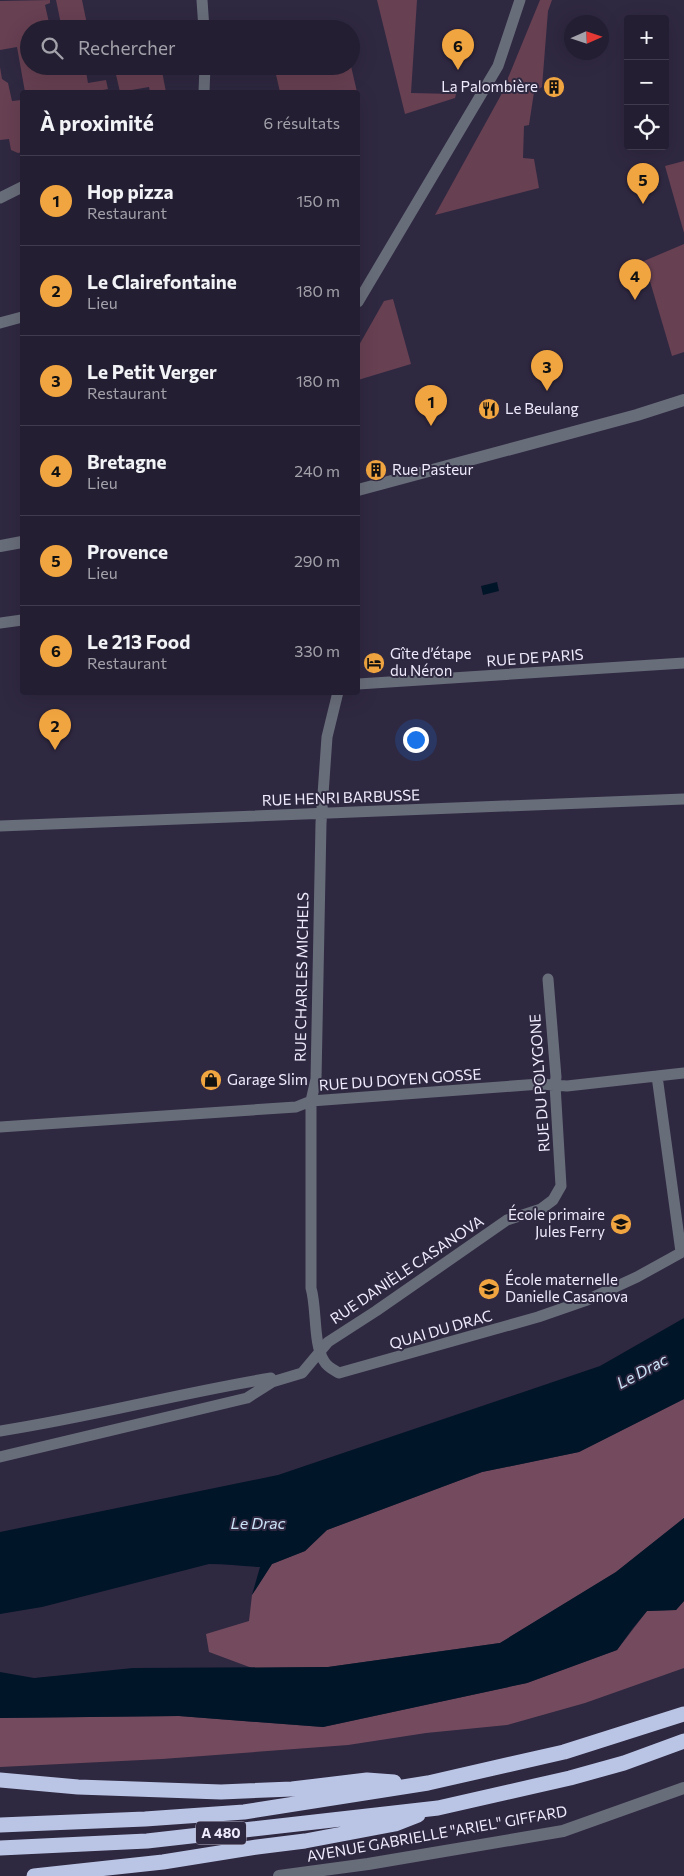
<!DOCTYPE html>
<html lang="fr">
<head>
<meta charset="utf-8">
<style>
  body { margin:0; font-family:Commissioner,sans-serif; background:#2f2b3d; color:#f1f3f6 }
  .controls { position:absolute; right:15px; top:15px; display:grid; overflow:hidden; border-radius:5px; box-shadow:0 5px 20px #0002 }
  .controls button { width:45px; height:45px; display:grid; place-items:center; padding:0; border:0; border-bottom:1px solid #403c4d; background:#231e31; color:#f1f3f6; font:25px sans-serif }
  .compass { position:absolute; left:564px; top:15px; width:45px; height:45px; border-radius:50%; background:#231e31; box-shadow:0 5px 20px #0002; rotate:87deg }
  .you { position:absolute; left:415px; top:739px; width:18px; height:18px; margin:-12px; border:4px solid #fff; border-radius:50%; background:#1a73e8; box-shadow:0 0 0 8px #1a73e833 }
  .badge { display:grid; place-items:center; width:32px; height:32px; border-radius:50%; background:#f1a540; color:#111; font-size:16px; font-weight:700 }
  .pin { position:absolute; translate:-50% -41px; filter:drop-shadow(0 1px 2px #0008) }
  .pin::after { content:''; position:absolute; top:26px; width:18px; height:15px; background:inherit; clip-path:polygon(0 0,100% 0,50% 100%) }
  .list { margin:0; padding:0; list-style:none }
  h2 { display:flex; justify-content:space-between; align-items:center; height:65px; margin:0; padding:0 20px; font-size:21px }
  h2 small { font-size:16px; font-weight:400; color:#a3a2ab }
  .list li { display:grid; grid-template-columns:32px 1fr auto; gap:15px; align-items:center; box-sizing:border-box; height:90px; padding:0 20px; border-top:1px solid #403c4d }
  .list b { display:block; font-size:19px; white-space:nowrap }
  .list p { margin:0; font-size:16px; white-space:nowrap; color:#a3a2ab }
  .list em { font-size:16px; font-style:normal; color:#a3a2ab }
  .icon { flex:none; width:28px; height:28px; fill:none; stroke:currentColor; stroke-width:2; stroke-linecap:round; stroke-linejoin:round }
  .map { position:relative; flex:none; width:684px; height:1876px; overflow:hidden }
  .search { position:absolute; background:#231e31; box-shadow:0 5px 20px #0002; left:20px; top:20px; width:340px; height:55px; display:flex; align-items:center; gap:12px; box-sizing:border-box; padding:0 18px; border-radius:28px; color:#a3a2ab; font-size:19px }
  .panel { position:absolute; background:#231e31; box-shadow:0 5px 20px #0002; left:20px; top:90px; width:340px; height:605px; border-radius:5px }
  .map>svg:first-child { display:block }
  .green { fill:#674052 }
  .forest { fill:#744b5e }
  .water { fill:#001528 }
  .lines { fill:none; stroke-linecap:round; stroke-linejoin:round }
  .minor { stroke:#686d7a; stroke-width:11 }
  .tertiary { stroke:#686d7a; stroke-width:12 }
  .motorway { stroke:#bac5e5; stroke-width:15 }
  .labels { text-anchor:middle; stroke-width:4; stroke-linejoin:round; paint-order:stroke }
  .shield { fill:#2f2841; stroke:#b5b0c4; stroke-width:1 }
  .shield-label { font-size:14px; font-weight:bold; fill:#efebfc }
  .poi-label { font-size:15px; fill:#efebfc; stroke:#2f2841; text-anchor:start }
  .street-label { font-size:15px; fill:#efebfc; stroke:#2f2841 }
  .water-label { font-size:16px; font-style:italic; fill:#cce4f8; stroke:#2f2841 }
</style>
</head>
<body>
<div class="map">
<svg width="684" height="1876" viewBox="0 0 684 1876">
  <rect width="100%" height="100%" fill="#2f2841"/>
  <path class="green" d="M50,0V3L45,5L50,27L42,29H29V66H85L88,83L106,80L108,89L93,92H25L17,47L0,50V1Z
    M56,0H82L88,29H62Z
    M377,0H417L411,93L456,94L455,98L405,114Z
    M540,0H552L548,11L542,87L534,92L529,125L524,126L523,158L534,159L539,188L435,215L501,95Z
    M152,22L154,27L174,23L176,29H111L110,27L130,26Z
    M114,66H138L139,71L161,66L166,92H150L149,87L120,92Z
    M274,66H351L357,92H278H280Z
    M0,67L2,79L8,83L12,101L22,100V152L18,153L11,150L9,139L0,140Z
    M684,161V233L665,166Z
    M684,244V352L672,356L644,261Z
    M393,299L411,364L358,380V347L384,301Z"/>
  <path class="forest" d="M684,1399V1518L616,1572L500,1643L328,1667L252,1668L209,1652L206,1634L249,1621L252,1595L272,1564L305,1551L327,1530L482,1472L579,1452Z
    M684,1601V1668L585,1703L507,1725L426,1733L348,1745L162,1759L0,1767V1718L179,1716L323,1727L527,1683L617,1650L647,1611L676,1610Z"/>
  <path class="water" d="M497,582L499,591L483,595L481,586Z
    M684,1318V1399L579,1452L482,1472L327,1530L305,1551L272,1564L252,1595L260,1567C242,1566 226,1564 209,1564L42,1607L0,1614V1532L278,1475L600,1366Z
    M684,1518V1601L676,1610L647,1611L633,1628L617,1650L527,1683L323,1727L179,1716L0,1718V1672L34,1678L133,1668L328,1667L500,1643L616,1572Z"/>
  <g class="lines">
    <path class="minor" d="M202,0L204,29
      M204,92L205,66
      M0,198L22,187
      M358,302L498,66L520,0
      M0,323L22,317
      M0,623L22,620
      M358,684L684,663
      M338,692L327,737L321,823L316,1079L311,1101V1288C317,1308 313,1344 324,1361C327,1367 334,1370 339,1373L538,1317L587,1300L637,1277L684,1251
      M0,826L684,799
      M657,1076L681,1252
      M0,1127L296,1107L311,1101L540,1084L567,1086L684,1073
      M0,1431C91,1417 180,1393 271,1378L272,1382
      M0,1457L247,1398L272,1382L302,1373L328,1342L376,1311L507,1220L541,1209L553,1200L561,1186L555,1085L556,1077L548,979"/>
    <path class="tertiary" d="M358,490L637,415L684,400
      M0,546L22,542
      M279,1876L368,1864L563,1831L684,1788"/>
    <path class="motorway" d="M0,1780L78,1787L221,1792L292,1789L367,1780L394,1782
      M0,1825L145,1819L244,1812L428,1783L564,1752L684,1714
      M0,1848L147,1841L438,1808L570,1778L624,1763L684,1741
      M34,1876L163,1862L257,1847L305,1841L395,1824L418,1815"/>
  </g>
  <defs>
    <g id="building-disc" transform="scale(1.125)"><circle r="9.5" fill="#f1a540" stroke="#2f2841"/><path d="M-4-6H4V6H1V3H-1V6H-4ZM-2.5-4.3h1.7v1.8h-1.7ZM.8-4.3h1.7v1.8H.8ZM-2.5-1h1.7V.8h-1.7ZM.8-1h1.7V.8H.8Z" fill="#111"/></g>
    <g id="restaurant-disc" transform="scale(1.125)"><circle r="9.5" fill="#f1a540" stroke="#2f2841"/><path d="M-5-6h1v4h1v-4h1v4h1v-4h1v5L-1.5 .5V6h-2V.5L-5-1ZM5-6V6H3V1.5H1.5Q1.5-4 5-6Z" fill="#111"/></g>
    <g id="hotel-disc" transform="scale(1.125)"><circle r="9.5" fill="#f1a540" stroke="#2f2841"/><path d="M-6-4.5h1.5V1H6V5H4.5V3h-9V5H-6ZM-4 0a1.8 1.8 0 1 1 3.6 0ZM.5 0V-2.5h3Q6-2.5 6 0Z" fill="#111"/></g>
    <g id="shop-disc" transform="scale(1.125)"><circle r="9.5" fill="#f1a540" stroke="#2f2841"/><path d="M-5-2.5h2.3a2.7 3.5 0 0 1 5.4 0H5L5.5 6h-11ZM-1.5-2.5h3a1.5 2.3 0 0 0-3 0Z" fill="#111"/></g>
    <g id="school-disc" transform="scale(1.125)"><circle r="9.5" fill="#f1a540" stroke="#2f2841"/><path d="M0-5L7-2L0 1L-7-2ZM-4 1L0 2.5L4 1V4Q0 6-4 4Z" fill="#111"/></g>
  </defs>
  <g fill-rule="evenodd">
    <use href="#building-disc" x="554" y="87"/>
    <use href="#restaurant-disc" x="489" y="409"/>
    <use href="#building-disc" x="376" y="470"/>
    <use href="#hotel-disc" x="374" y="663"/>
    <use href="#shop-disc" x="211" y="1080"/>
    <use href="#school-disc" x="621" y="1224"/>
    <use href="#school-disc" x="489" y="1289"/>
  </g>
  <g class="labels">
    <rect class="shield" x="196" y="1821.5" width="50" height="23" rx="4"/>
    <g class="shield-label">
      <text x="221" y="1838">A 480</text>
    </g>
    <g class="poi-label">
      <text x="538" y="92" text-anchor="end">La Palombière</text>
      <text x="505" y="414">Le Beulang</text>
      <text x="392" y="475">Rue Pasteur</text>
      <text x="390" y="659">Gîte d’étape<tspan x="390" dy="17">du Néron</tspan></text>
      <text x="227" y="1085">Garage Slim</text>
      <text x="605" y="1220" text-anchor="end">École primaire<tspan x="605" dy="17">Jules Ferry</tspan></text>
      <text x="505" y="1285">École maternelle<tspan x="505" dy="17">Danielle Casanova</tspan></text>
    </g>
    <g class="street-label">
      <text transform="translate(535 658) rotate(-4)" y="5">RUE DE PARIS</text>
      <text transform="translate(341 798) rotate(-2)" y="5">RUE HENRI BARBUSSE</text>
      <text transform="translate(302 977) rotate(-89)" y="5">RUE CHARLES MICHELS</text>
      <text transform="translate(400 1080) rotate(-4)" y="5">RUE DU DOYEN GOSSE</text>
      <text transform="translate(540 1083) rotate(-94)" y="5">RUE DU POLYGONE</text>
      <text transform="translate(407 1270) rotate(-34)" y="5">RUE DANIÈLE CASANOVA</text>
      <text transform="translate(441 1330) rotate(-16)" y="5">QUAI DU DRAC</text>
      <text transform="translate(437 1834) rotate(-10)" y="5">AVENUE GABRIELLE "ARIEL" GIFFARD</text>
    </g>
    <g class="water-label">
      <text transform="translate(642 1371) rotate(-28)" y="6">Le Drac</text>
      <text x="258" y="1529">Le Drac</text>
    </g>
  </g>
</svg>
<div class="controls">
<button>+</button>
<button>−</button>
<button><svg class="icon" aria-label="locate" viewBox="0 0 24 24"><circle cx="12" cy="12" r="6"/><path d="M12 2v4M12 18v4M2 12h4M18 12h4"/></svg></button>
</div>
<svg class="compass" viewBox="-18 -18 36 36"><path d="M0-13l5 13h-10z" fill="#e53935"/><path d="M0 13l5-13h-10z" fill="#a3a2ab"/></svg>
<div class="you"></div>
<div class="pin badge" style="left:431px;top:426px">1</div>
<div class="pin badge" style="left:55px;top:750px">2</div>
<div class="pin badge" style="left:547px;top:391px">3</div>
<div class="pin badge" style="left:635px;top:300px">4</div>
<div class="pin badge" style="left:643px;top:204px">5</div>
<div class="pin badge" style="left:458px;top:70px">6</div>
<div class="search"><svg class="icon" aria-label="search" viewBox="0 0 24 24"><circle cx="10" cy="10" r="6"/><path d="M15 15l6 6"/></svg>Rechercher</div>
<section class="panel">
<h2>À proximité<small>6 résultats</small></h2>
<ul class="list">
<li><span class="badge">1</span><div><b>Hop pizza</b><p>Restaurant</p></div><em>150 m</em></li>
<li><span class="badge">2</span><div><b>Le Clairefontaine</b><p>Lieu</p></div><em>180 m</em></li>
<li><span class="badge">3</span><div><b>Le Petit Verger</b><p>Restaurant</p></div><em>180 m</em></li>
<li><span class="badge">4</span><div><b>Bretagne</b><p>Lieu</p></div><em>240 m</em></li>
<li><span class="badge">5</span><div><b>Provence</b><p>Lieu</p></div><em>290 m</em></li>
<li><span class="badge">6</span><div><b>Le 213 Food</b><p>Restaurant</p></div><em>330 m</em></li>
</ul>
</section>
</div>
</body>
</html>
